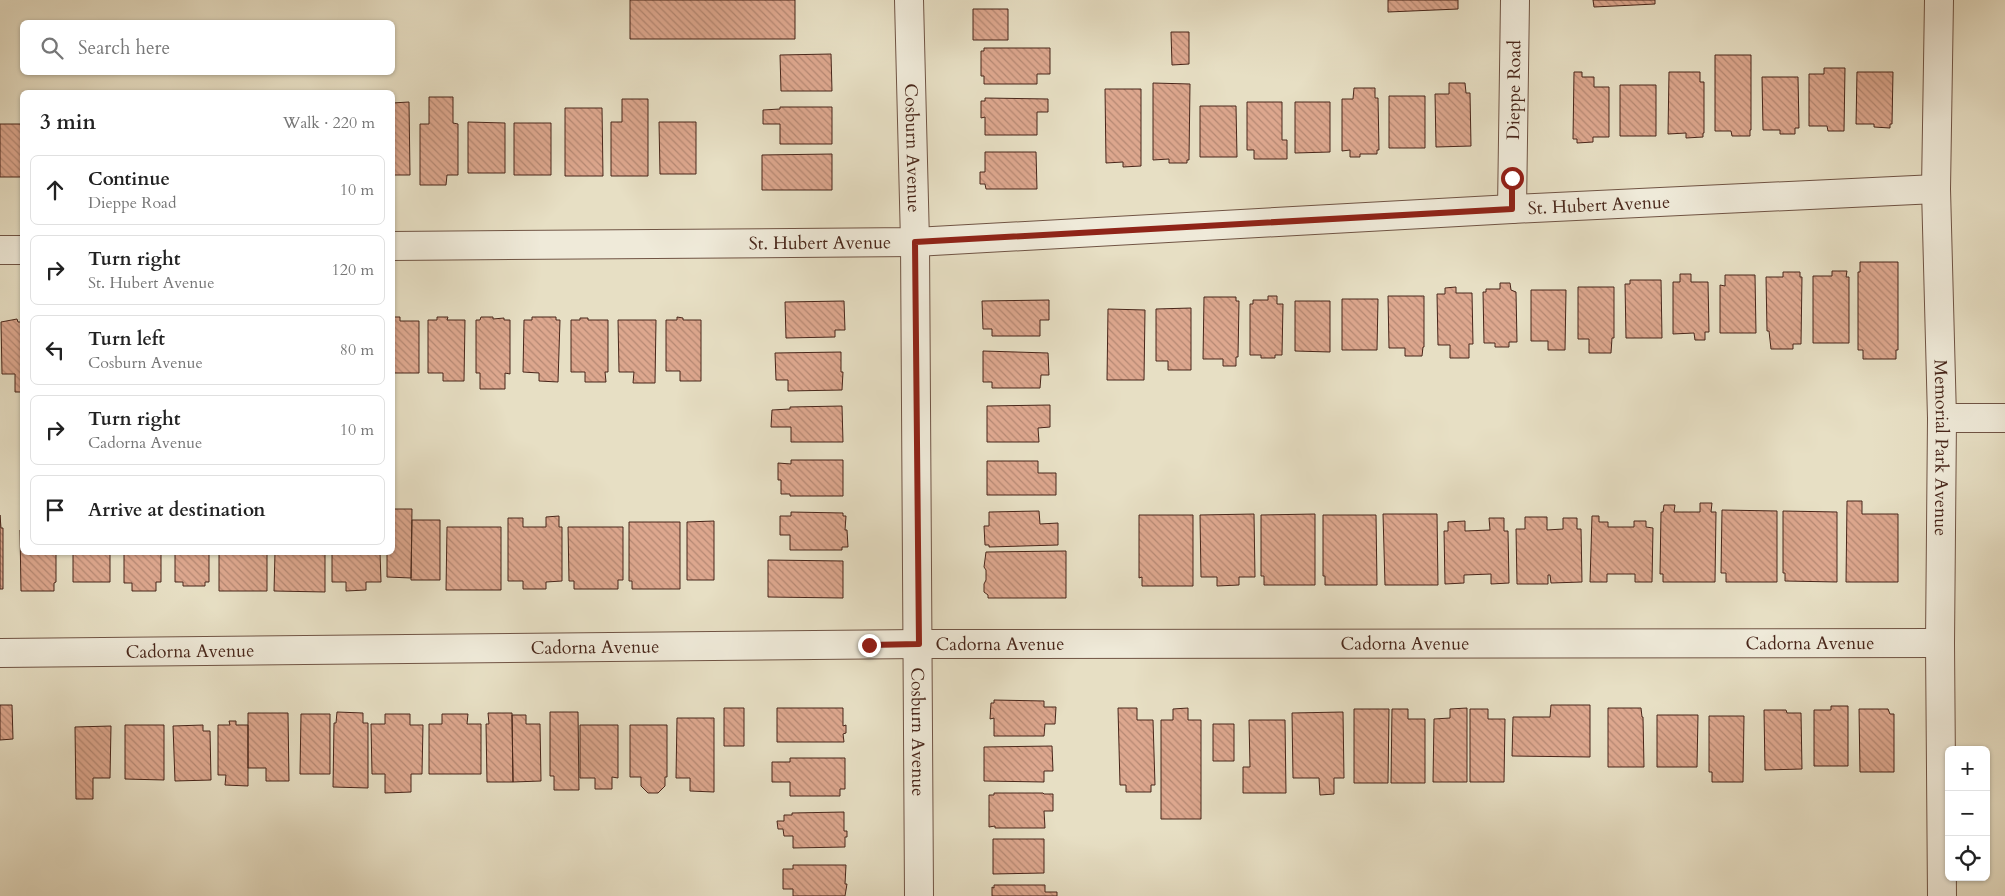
<!DOCTYPE html>
<html lang="en">
<head>
<meta charset="utf-8">
<style>
  body { margin:0; font-family:Cardo,serif; background:#f6f6f6; color:#222 }
  .controls { position:absolute; right:15px; bottom:15px; display:grid; overflow:hidden; border-radius:8px; box-shadow:0 1px 4px #0004 }
  .controls button { width:45px; height:45px; display:grid; place-items:center; padding:0; border:0; border-bottom:1px solid #e0e0e0; background:#fff; color:#222; font:25px sans-serif }
  .stop { position:absolute; width:15px; height:15px; margin:-11px; border:4px solid #8f2418; border-radius:50%; background:#fff }
  .stop.end { background:#8f2418; border-color:#fff; box-shadow:0 1px 5px #0008 }
  .list { margin:0; padding:0; list-style:none }
  h2 { display:flex; justify-content:space-between; align-items:center; height:65px; margin:0; padding:0 20px; font-size:21px }
  h2 small { font-size:16px; font-weight:400; color:#767676 }
  .list li { display:grid; grid-template-columns:32px 1fr auto; gap:15px; align-items:center; box-sizing:border-box; height:70px; margin:0 10px 10px; padding:0 10px; border:1px solid #e0e0e0; border-radius:8px }
  .list b { display:block; font-size:19px; white-space:nowrap }
  .list p { margin:0; font-size:16px; white-space:nowrap; color:#767676 }
  .list em { font-size:16px; font-style:normal; color:#767676 }
  .icon { flex:none; width:28px; height:28px; fill:none; stroke:currentColor; stroke-width:2; stroke-linecap:round; stroke-linejoin:round }
  .map { position:relative; flex:none; width:2005px; height:896px; overflow:hidden }
  .search { position:absolute; background:#fff; box-shadow:0 1px 4px #0004; left:20px; top:20px; width:375px; height:55px; display:flex; align-items:center; gap:12px; box-sizing:border-box; padding:0 18px; border-radius:8px; color:#767676; font-size:19px }
  .panel { position:absolute; background:#fff; box-shadow:0 1px 4px #0004; left:20px; top:90px; width:375px; height:465px; border-radius:8px }
  .map>svg:first-child { display:block }
  .building { fill:url(#building-back-hatch); stroke:#48261a }
  .lines { fill:none; stroke-linecap:round; stroke-linejoin:round }
  .minor-casing { stroke:#705444; stroke-width:30 }
  .minor { stroke:#efead9; stroke-width:28 }
  .route { stroke:#8f2418; stroke-width:6 }
  .labels { text-anchor:middle; stroke-width:4.5; stroke-linejoin:round; paint-order:stroke }
  .street-label { font-size:18px; fill:#48261a; stroke:#efead9 }
</style>
</head>
<body>
<div class="map">
<svg width="2005" height="896" viewBox="0 0 2005 896">
  <defs>
    <pattern id="building-back-hatch" width="6" height="6" patternUnits="userSpaceOnUse" patternTransform="scale(1.25)"><rect width="6" height="6" fill="#dda78e"/><path d="M-1 5l2 2M0 0l6 6M5-1l2 2" fill="none" stroke="#b58873"/></pattern>
  </defs>
  <rect width="100%" height="100%" fill="#e7dfc4"/>
  <filter id="stains"><feTurbulence type="fractalNoise" baseFrequency=".004" numOctaves="4"/><feColorMatrix values="0 0 0 0 .2 0 0 0 0 .09 0 0 0 0 .02 0 0 0 .5 -.17"/></filter>
  <radialGradient id="worn" r=".72"><stop offset=".6" stop-color="#630" stop-opacity="0"/><stop offset="1" stop-color="#630" stop-opacity=".3"/></radialGradient>
  <path class="building" d="M630,0H795V39H630Z
    M1388,0H1458V9L1388,12Z
    M1593,0H1655V4L1594,7Z
    M973,9H1008V40H973Z
    M1171,32H1189V64L1172,65Z
    M984,48H1050V74H1037V84H984V76H981V51H984Z
    M831,54L832,91H781L780,55Z
    M1715,55H1751V130H1750V136H1732L1731,131H1715Z
    M1824,68H1845L1844,131H1828L1827,126H1809V74H1824Z
    M1574,72H1582V77H1594V87H1609V137H1593V142L1577,143V139H1573Z
    M1669,72H1700V82H1704V133H1703V137L1686,138V133L1668,134Z
    M1857,72H1893L1892,124H1890V128L1874,127V124H1856Z
    M1762,77H1798L1799,128H1795V134H1780V130H1763Z
    M1153,83L1190,84L1189,160H1187V163H1169V159L1153,160Z
    M1449,83H1465L1466,93H1470L1471,146L1436,147L1435,94H1449Z
    M1620,85H1656V136H1620Z
    M1354,88H1375V98H1378L1379,150H1377V154H1360V157H1350V150L1342,151V99H1353Z
    M1105,89H1141V166L1123,167V162L1106,163Z
    M1389,96H1425V148H1389Z
    M429,97H453V123L458,124V175H447L446,185H420V124H429Z
    M985,98L1048,99V112H1037V135H985V117L981,118V101H985Z
    M622,99H648V176H611V122H622Z
    M409,102L410,175H392V103Z
    M1247,102H1282V140H1287V159H1254V150H1247Z
    M1295,102H1330V152L1295,153Z
    M1200,106H1236L1237,157H1200Z
    M780,107H832V144H780V124H763V110L780,109Z
    M565,108H602L603,176H565Z
    M468,122L505,123V173H468Z
    M659,122H696V174H660Z
    M514,123H551V175H514Z
    M0,124H22V177H0Z
    M985,152H1036L1037,189H986L985,184H980V172H985Z
    M832,154V190H762V155Z
    M1860,262H1898V350H1896V359H1863V350H1858V272H1860Z
    M1832,271H1847L1846,277H1849V343H1813V276H1832Z
    M1783,272H1800V277H1802L1801,344H1793V349H1771L1769,331H1767L1766,277H1783Z
    M1680,274H1691V282H1708L1709,332H1705V340H1695L1694,333L1673,334V282H1680Z
    M1725,275H1755L1756,333H1720V285L1725,286Z
    M1630,280H1661L1662,338H1626L1625,284H1630Z
    M1500,283H1510L1511,290L1516,292L1517,342H1509V347H1495V343H1484L1483,292H1486V289H1500Z
    M1456,287V293H1472L1473,344H1469V358H1450V345H1438L1437,294H1445V288Z
    M1578,287H1614V338H1612L1611,353H1589V339H1578Z
    M1531,290H1566L1565,350H1548V341H1531Z
    M1268,296H1277V304H1283L1282,355H1275V358H1261V355H1250V304H1253V300H1268Z
    M1388,296H1424V347H1423L1422,356H1405V348H1389Z
    M1204,297H1236V301H1239L1238,357H1236V366H1223V359H1203Z
    M1342,299H1378L1377,350H1342Z
    M1049,300V320H1040V336H992V329H983L982,301Z
    M844,301L845,330H835V337L786,338L785,302Z
    M1295,301H1330V352L1295,351Z
    M1191,308V370H1168V361H1156V309Z
    M1108,309L1145,310L1144,380H1107Z
    M392,317H400V321H419V373H392Z
    M437,317H448L447,320H465L464,381H443V373H428V320H437Z
    M481,317H493V319L504,318V320H510V374L505,373V389H480V373H476V320H480Z
    M532,317H556V320H560L558,382L539,381V373L523,372L524,320H532Z
    M677,317L683,318V320H701V381H680V371H666V320H677Z
    M580,318H588V320H608V372H605L606,382H585V372H571V320H580Z
    M17,319L18,322H22V392H15V374H2L1,322Z
    M618,320H656L655,383H633L634,372H619Z
    M983,351L1048,353L1049,375H1041L1040,388H992V382H983Z
    M841,352V372H843L842,390L788,391V380H776L775,353Z
    M1050,405V427L1038,428L1039,442H987V406Z
    M842,406L843,442H791V427H771L772,410L790,409V407Z
    M791,460H843V496H790V494H781V480H778V463L791,464Z
    M987,461H1038V473H1056V495H987Z
    M1847,501H1862V514H1898V582H1846Z
    M1700,503H1712L1711,512H1716L1715,582H1663V574H1660L1661,512H1663L1664,505H1675L1674,512H1700Z
    M392,509H412L411,578L387,577V552H392Z
    M1722,510L1777,511V582H1726V573H1721Z
    M1039,511L1040,524L1058,523V545L989,547V545H985L984,526H989V512Z
    M1783,511L1837,512V582L1785,581V573H1783Z
    M791,512L843,513V516H846L845,530H847L848,547H842V550H790V535H780V516H791Z
    M1254,514L1255,577H1239V585L1217,586V577H1201L1200,515Z
    M1315,514V585H1264V576H1261V515Z
    M1383,514H1437L1438,585H1385Z
    M0,515L1,528H3V589H0Z
    M1139,515H1193V586H1142V577L1139,578Z
    M1323,515H1376L1377,585H1325V576H1323Z
    M559,516V527H562V581L546,582V589H523V581H508V518H523V527H546V517Z
    M1592,516H1599V522H1608V527H1634V521H1646V527L1653,528L1652,582H1635V574H1607V582H1590Z
    M1525,517H1547V530L1563,529V518H1577V529H1581L1582,582L1551,583L1550,575H1548V584H1517L1516,529H1525Z
    M1489,518H1504V531H1508L1509,583L1491,584V574L1464,575V583L1445,584L1444,531H1448V522L1465,521V531L1490,530Z
    M412,520H440V580H411Z
    M714,521V580H687V522Z
    M629,522H680V589H632V581H629Z
    M447,527H501V590H446Z
    M568,527H623V580H618V589H574V581H569Z
    M20,530H22V552H56V582L54,583V591H21Z
    M1066,551V598H988V595L984,592V584L986,580V570L984,567L986,552Z
    M73,552H110V582H73Z
    M124,552H161V582H156V591H132V583H124Z
    M175,552H209V582H205V586H183V582H175Z
    M219,552H267V591H219Z
    M275,552H325V592L274,591Z
    M332,552H380L381,582H366V590L346,591V582H332Z
    M768,560L843,561V598L768,597Z
    M994,700L1044,701V707H1056L1055,724H1045L1044,736H994V718L990,719L991,703H994Z
    M0,705H12L13,739L0,740Z
    M1551,705H1590V757L1512,756L1513,717H1550Z
    M1831,706H1848V766H1814V710H1831Z
    M724,708H744V746H724Z
    M777,708H843V726L846,725V733L843,734L844,742H777Z
    M1118,708H1137V720H1153L1155,785H1151V792H1126V785H1120Z
    M1188,708V720H1201V819H1161V720H1173V709Z
    M1467,708V782H1433L1434,719L1450,718V709Z
    M1608,708H1641L1642,717H1643L1644,767H1608Z
    M1354,709H1389L1388,783H1354Z
    M1392,709H1408V719H1425V783H1391Z
    M1470,709H1488V719H1505L1504,782H1470Z
    M1859,709H1888L1890,714H1894V772H1860Z
    M1764,710H1786L1787,713H1801L1802,769L1765,770Z
    M337,712L363,713V723H368V788L333,787L334,723H336Z
    M550,712H578L579,790H554V776H550Z
    M1343,712L1344,778H1334V794L1320,795L1319,778H1293L1292,713Z
    M248,713H288L289,781H266V768H248Z
    M488,713H512L513,782H487L486,724H489Z
    M301,714H330V774H300Z
    M385,714H410V725H423L422,774H411V792L385,793V774H372L371,724H385Z
    M442,714H468L467,724H481V774H429V724H442Z
    M512,715H526V724H540L541,781L513,782Z
    M1657,715H1698L1697,767H1657Z
    M1709,716H1744L1743,782H1712V772H1709Z
    M677,718H714V792L690,791V778H676Z
    M1249,720H1285L1286,793H1243V767H1250Z
    M229,721H236V725H248V786L225,785L226,775H218V725H230Z
    M1213,724H1234V761H1213Z
    M125,725H164V780L125,779Z
    M203,725V731H210L211,780L175,781L173,726Z
    M580,725H618V778L612,777V789H595V778H580Z
    M630,725H667V777H665V786L658,793H648L641,786V777H630Z
    M111,726L110,778H93V799H76L75,727Z
    M1052,746L1053,771H1044V782L984,781V747Z
    M790,758H845V789H840V796H790V782H772V762H790Z
    M994,793H1043L1044,794H1053V811H1044L1045,828H995V826L989,827V795H994Z
    M844,812V831H847V837H845V847L793,848V836H784L783,829H778L777,821H784V815H792V813Z
    M993,839H1044V873L993,874Z
    M793,865H846L845,884H847L845,896H793V889H783V869H793Z
    M994,885H1045V892H1057V896H992V887L994,888Z"/>
  <g class="lines">
    <g class="minor-casing">
      <g id="minor">
        <path id="s1" d="M909,0L915,242L919,896"/>
        <path id="s2" d="M1939,0L1936,189L1942,418L1940,643L1942,896"/>
        <path id="s3" d="M1512,209L1515,0"/>
        <path id="s4" d="M392,246L915,242L1512,209L1936,189"/>
        <path d="M0,250H22"/>
        <path d="M1942,418H2005"/>
        <path id="s5" d="M0,653L919,644L1940,643"/>
      </g>
    </g>
    <use href="#minor" class="minor"/>
  </g>
  <g class="lines">
    <path class="route" d="M869,645L919,644L915,242L1512,209V178"/>
  </g>
  <g class="labels">
    <g class="street-label">
      <text dy="6" stroke="none"><textPath href="#s3" startOffset="119">Dieppe Road</textPath></text>
      <text dy="6" stroke="none"><textPath href="#s1" startOffset="148">Cosburn Avenue</textPath></text>
      <text dy="6" stroke="none"><textPath href="#s4" startOffset="1208">St. Hubert Avenue</textPath></text>
      <text dy="6" stroke="none"><textPath href="#s4" startOffset="428">St. Hubert Avenue</textPath></text>
      <text dy="6" stroke="none"><textPath href="#s2" startOffset="448">Memorial Park Avenue</textPath></text>
      <text dy="6" stroke="none"><textPath href="#s5" startOffset="1000">Cadorna Avenue</textPath></text>
      <text dy="6" stroke="none"><textPath href="#s5" startOffset="1405">Cadorna Avenue</textPath></text>
      <text dy="6" stroke="none"><textPath href="#s5" startOffset="1810">Cadorna Avenue</textPath></text>
      <text dy="6" stroke="none"><textPath href="#s5" startOffset="595">Cadorna Avenue</textPath></text>
      <text dy="6" stroke="none"><textPath href="#s5" startOffset="190">Cadorna Avenue</textPath></text>
      <text dy="6" stroke="none"><textPath href="#s1" startOffset="732">Cosburn Avenue</textPath></text>
    </g>
  </g>
  <rect width="100%" height="100%" filter="url(#stains)"/>
  <rect width="100%" height="100%" fill="url(#worn)"/>
</svg>
<div class="controls">
<button>+</button>
<button>−</button>
<button><svg class="icon" aria-label="locate" viewBox="0 0 24 24"><circle cx="12" cy="12" r="6"/><path d="M12 2v4M12 18v4M2 12h4M18 12h4"/></svg></button>
</div>
<div class="stop" style="left:1512px;top:178px"></div>
<div class="stop end" style="left:869px;top:645px"></div>
<div class="search"><svg class="icon" aria-label="search" viewBox="0 0 24 24"><circle cx="10" cy="10" r="6"/><path d="M15 15l6 6"/></svg>Search here</div>
<section class="panel">
<h2>3 min<small>Walk · 220 m</small></h2>
<ul class="list">
<li><svg class="icon" aria-label="ahead" viewBox="0 0 24 24"><path d="M12 20V5M6 11l6-6 6 6"/></svg><div><b>Continue</b><p>Dieppe Road</p></div><em>10 m</em></li>
<li><svg class="icon" aria-label="right" viewBox="0 0 24 24"><path d="M7 20v-9h11M14 6l5 5-5 5"/></svg><div><b>Turn right</b><p>St. Hubert Avenue</p></div><em>120 m</em></li>
<li><svg class="icon" aria-label="left" viewBox="0 0 24 24"><path d="M17 20v-9H6M10 6l-5 5 5 5"/></svg><div><b>Turn left</b><p>Cosburn Avenue</p></div><em>80 m</em></li>
<li><svg class="icon" aria-label="right" viewBox="0 0 24 24"><path d="M7 20v-9h11M14 6l5 5-5 5"/></svg><div><b>Turn right</b><p>Cadorna Avenue</p></div><em>10 m</em></li>
<li><svg class="icon" aria-label="arrive" viewBox="0 0 24 24"><path d="M6 21V4h12l-3 4 3 4H6"/></svg><div><b>Arrive at destination</b></div></li>
</ul>
</section>
</div>
</body>
</html>
